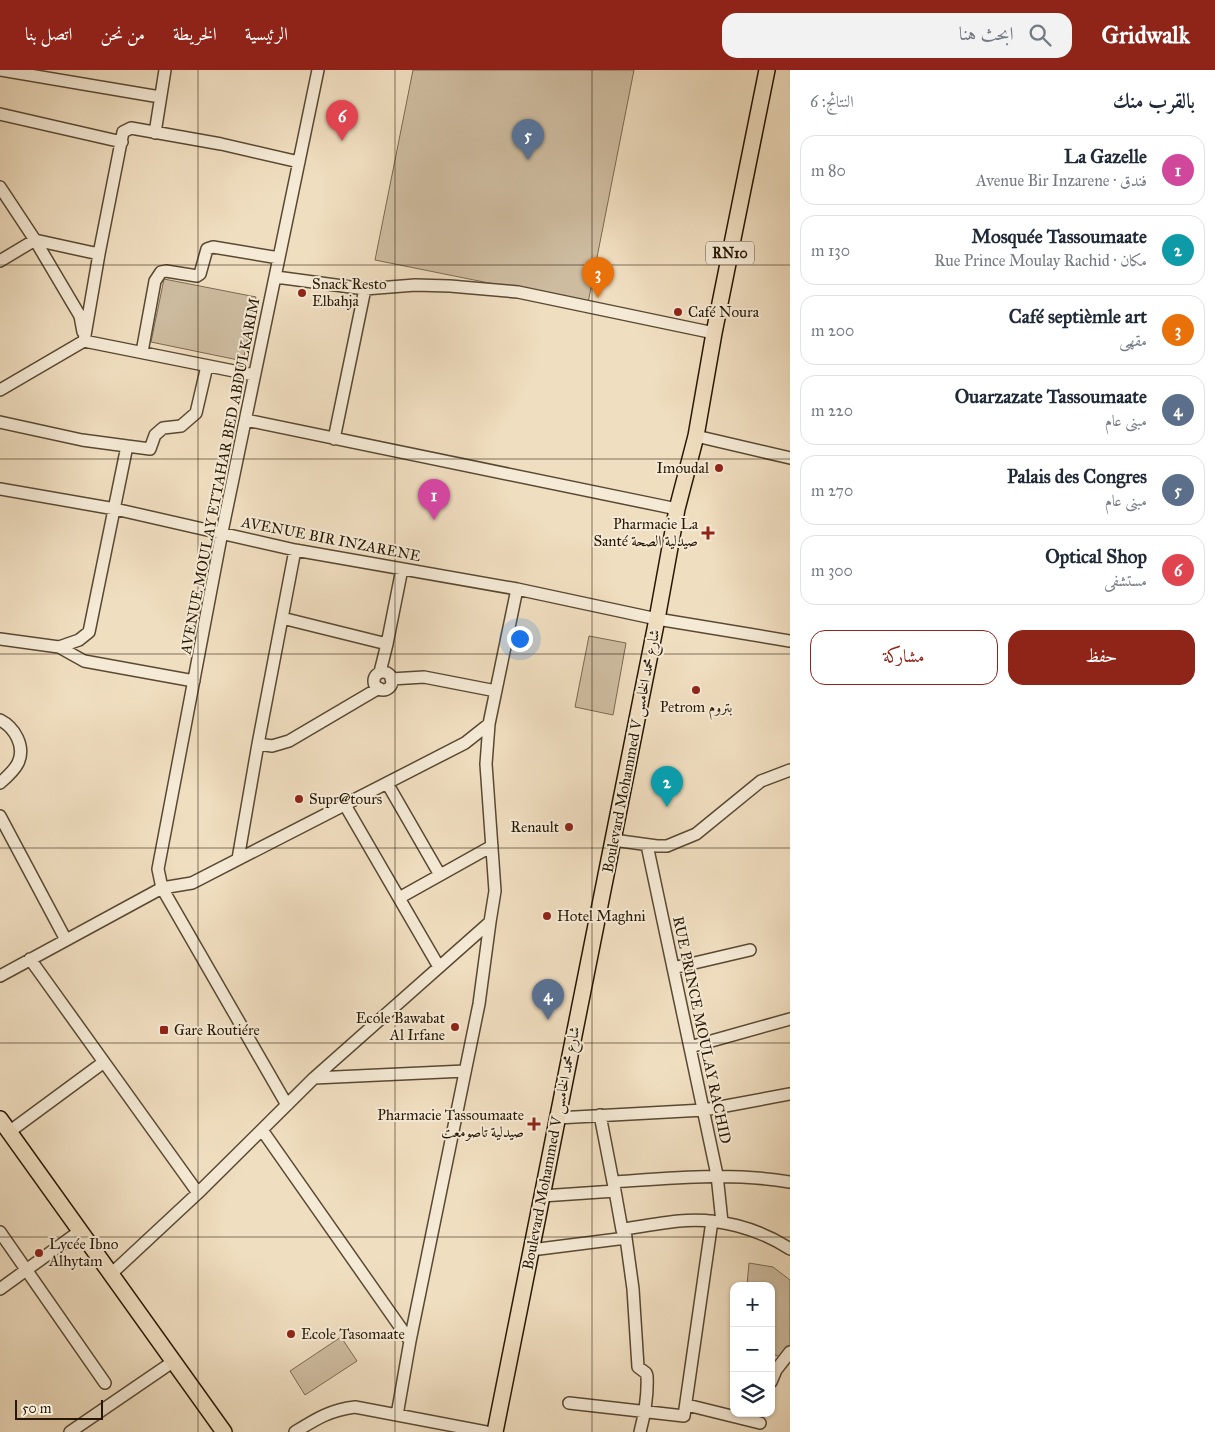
<!DOCTYPE html>
<html lang="ar">
<head>
<meta charset="utf-8">
<style>
  body { margin:0; font-family:"IM FELL Great Primer",Amiri,serif; background:#f2f2f3; color:#1f2937; direction:rtl }
  .controls { position:absolute; right:15px; bottom:15px; display:grid; overflow:hidden; border-radius:10px; box-shadow:0 1px 4px #0004 }
  .controls button { width:45px; height:45px; display:grid; place-items:center; padding:0; border:0; border-bottom:1px solid #e0e1e3; background:#fff; color:#1f2937; font:25px sans-serif }
  .scale { position:absolute; left:15px; bottom:12px; width:88px; box-sizing:border-box; padding-left:5px; border:2px solid #271703; border-top:0; font-size:14px; line-height:18px; white-space:nowrap; color:#271703; -webkit-text-stroke:4px #f5ead6; paint-order:stroke }
  .you { position:absolute; left:519px; top:568px; width:18px; height:18px; margin:-12px; border:4px solid #fff; border-radius:50%; background:#1a73e8; box-shadow:0 0 0 8px #1a73e833 }
  .badge { display:grid; place-items:center; width:32px; height:32px; border-radius:50%; background:#8f2418; color:#fff; font-size:16px; font-weight:700 }
  .pin { position:absolute; translate:-50% -41px; filter:drop-shadow(0 1px 2px #0008) }
  .pin::after { content:''; position:absolute; top:26px; width:18px; height:15px; background:inherit; clip-path:polygon(0 0,100% 0,50% 100%) }
  .list { margin:0; padding:0; list-style:none }
  h2 { display:flex; justify-content:space-between; align-items:center; height:65px; margin:0; padding:0 20px; font-size:21px }
  h2 small { font-size:16px; font-weight:400; color:#747a83 }
  .list li { display:grid; grid-template-columns:32px 1fr auto; gap:15px; align-items:center; box-sizing:border-box; height:70px; margin:0 10px 10px; padding:0 10px; border:1px solid #e0e1e3; border-radius:15px }
  .list b { display:block; font-size:19px; white-space:nowrap }
  .list p { margin:0; font-size:16px; white-space:nowrap; color:#747a83 }
  .list em { font-size:16px; font-style:normal; color:#747a83 }
  .actions { display:flex; gap:10px; padding:15px 20px }
  .actions a { flex:1; padding:11px 0; border:1px solid #8f2418; border-radius:15px; text-align:center; font-size:18px; color:#8f2418 }
  .actions .main { background:#8f2418; color:#fff }
  .icon { flex:none; width:28px; height:28px; fill:none; stroke:currentColor; stroke-width:2; stroke-linecap:round; stroke-linejoin:round }
  .map { position:relative; flex:none; width:790px; height:1362px; overflow:hidden; direction:ltr }
  header { display:flex; align-items:center; gap:30px; box-sizing:border-box; height:70px; padding:0 25px; background:#8f2418; color:#fff }
  header strong { font-size:24px }
  nav { display:flex; gap:28px; margin-inline-start:auto; font-size:18px }
  .search { width:350px; height:45px; background:#f2f2f3; display:flex; align-items:center; gap:12px; box-sizing:border-box; padding:0 18px; border-radius:15px; color:#747a83; font-size:19px }
  main { display:flex }
  aside { flex:1; background:#fff }
  .map>svg:first-child { display:block }
  .green { fill:#cebca0; stroke:#7a6a52 }
  .lines { fill:none; stroke-linecap:round; stroke-linejoin:round }
  .minor-casing { stroke:#594932; stroke-width:14 }
  .major-casing { stroke:#271703; stroke-width:18 }
  .minor { stroke:#f5ead6; stroke-width:11 }
  .major { stroke:#f0dec0; stroke-width:15 }
  .grid { fill:none; stroke:#271703; stroke-width:1; stroke-opacity:0.55 }
  .poi-dot { fill:#8f2418; stroke:#f5ead6; stroke-width:2 }
  .labels { text-anchor:middle; stroke-width:4; stroke-linejoin:round; paint-order:stroke }
  .shield { fill:#f5ead6; stroke:#655642; stroke-width:1 }
  .shield-label { font-size:14px; font-weight:bold; fill:#271703 }
  .poi-label { font-size:15px; fill:#271703; stroke:#f5ead6; text-anchor:start }
  .street-label { font-size:15px; fill:#271703; stroke:#f5ead6 }
</style>
</head>
<body>
<header>
<strong>Gridwalk</strong>
<div class="search"><svg class="icon" aria-label="search" viewBox="0 0 24 24"><circle cx="10" cy="10" r="6"/><path d="M15 15l6 6"/></svg>ابحث هنا</div>
<nav><a>الرئيسية</a><a>الخريطة</a><a>من نحن</a><a>اتصل بنا</a></nav>
</header>
<main>
<aside>
<h2>بالقرب منك<small>النتائج: 6</small></h2>
<ul class="list">
<li><span class="badge" style="background:#d1479c">1</span><div><b>La Gazelle</b><p>فندق · Avenue Bir Inzarene</p></div><em>80 m</em></li>
<li><span class="badge" style="background:#0f9aa8">2</span><div><b>Mosquée Tassoumaate</b><p>مكان · Rue Prince Moulay Rachid</p></div><em>130 m</em></li>
<li><span class="badge" style="background:#e8710a">3</span><div><b>Café septièmle art</b><p>مقهى</p></div><em>200 m</em></li>
<li><span class="badge" style="background:#5c6f8a">4</span><div><b>Ouarzazate Tassoumaate</b><p>مبنى عام</p></div><em>220 m</em></li>
<li><span class="badge" style="background:#5c6f8a">5</span><div><b>Palais des Congres</b><p>مبنى عام</p></div><em>270 m</em></li>
<li><span class="badge" style="background:#e0444e">6</span><div><b>Optical Shop</b><p>مستشفى</p></div><em>300 m</em></li>
</ul>
<div class="actions"><a class="main">حفظ</a><a>مشاركة</a></div>
</aside>
<div class="map">
<svg width="790" height="1362" viewBox="0 0 790 1362">
  <rect width="100%" height="100%" fill="#f0dec0"/>
  <filter id="stains"><feTurbulence type="fractalNoise" baseFrequency=".004" numOctaves="4"/><feColorMatrix values="0 0 0 0 .2 0 0 0 0 .09 0 0 0 0 .02 0 0 0 .5 -.17"/></filter>
  <radialGradient id="worn" r=".72"><stop offset=".6" stop-color="#630" stop-opacity="0"/><stop offset="1" stop-color="#630" stop-opacity=".3"/></radialGradient>
  <path class="green" d="M413,0H634L588,233L375,190Z
    M164,209L256,227L243,291L151,272Z
    M589,566L626,573L613,645L575,637Z
    M749,1193L773,1197L790,1210V1278L782,1288L771,1283V1216L747,1215Z
    M341,1267L357,1291L305,1325L290,1301Z"/>
  <g class="lines">
    <g class="minor-casing">
      <path id="minor" d="M0,0L160,27
        M0,44L122,72
        M155,63L165,0
        M0,117L35,170L80,246L83,262
        M0,191L35,170L99,184
        M276,207L365,219L415,215L450,216L518,222L714,263
        M84,271L99,184L123,62L131,58L221,74L299,92
        M84,271L254,305
        M142,282L155,211L161,202L166,201L197,206L200,204L207,179L213,177L279,188
        M0,320L84,271
        M246,350L677,439
        M0,352L82,370L127,376
        M696,366L790,388
        M334,369L365,219
        M0,419L115,439L295,480L517,519L657,549L790,571
        M295,480L258,674L272,676L289,671L379,618
        M282,548L387,574L380,602
        M0,569L59,577L79,570L89,562L127,376L150,379L155,365L163,358L181,356L196,343L207,296
        M387,574L402,499
        M59,577L84,591L194,611
        M374 611a9 9 0 1 1 18 0a9 9 0 1 1-18 0Z
        M391,609L424,607L496,621
        M0,650C14,657 26,676 18,693C14,701 7,707 0,713
        M387,713L440,805
        M345,735L439,897
        M0,746L66,870
        M613,770L657,776H667L679,771L696,764L761,711L790,700
        M647,775L717,1105L722,1152
        M238,789L258,674
        M399,828L492,776
        M30,889L198,1123
        M673,898L750,880
        M0,906L162,818L192,813L465,673L489,654L517,519
        M690,977L790,949
        M314,1008L465,1001
        M287,1035L162,818L158,799L222,462L318,0
        M600,1045L613,1112
        M557,1048L704,1040L790,1024
        M262,1060L410,1271L479,934L490,852
        M9,1062L104,992
        M615,1121L622,1160L625,1159
        M542,1126L615,1121L613,1112C672,1108 731,1102 790,1112
        M0,1162L105,1313
        M626,1168L633,1219L638,1297L646,1303L647,1306C648,1326 645,1343 640,1362
        M531,1180L626,1168L625,1159C643,1156 661,1153 679,1151C717,1147 758,1158 790,1179
        M111,1204L198,1123L314,1008L490,852L495,821L486,694L489,654
        M0,1219L80,1161
        M771,1312L776,1300L790,1282
        M569,1333L684,1346L712,1151
        M687,1335L760,1353
        M397,1345L410,1271
        M70,1362L174,1291
        M295,1362C316,1349 330,1340 355,1337L486,1362"/>
    </g>
    <g class="major-casing">
      <path id="major" d="M0,1049L224,1362
        M495,1362L657,549L677,439L696,366L714,263L767,0"/>
    </g>
    <use href="#minor" class="minor"/>
    <use href="#major" class="major"/>
  </g>
  <path class="grid" d="M198,0V1362M395,0V1362M592,0V1362M0,195H790M0,389H790M0,584H790M0,778H790M0,973H790M0,1167H790"/>
  <g class="poi-dot">
    <circle cx="302" cy="223" r="5"/>
    <circle cx="678" cy="242" r="5"/>
    <circle cx="719" cy="398" r="5"/>
    <path d="M705.5 455.5h5v5h5v5h-5v5h-5v-5h-5v-5h5z"/>
    <circle cx="696" cy="620" r="5"/>
    <circle cx="299" cy="729" r="5"/>
    <circle cx="569" cy="757" r="5"/>
    <circle cx="547" cy="846" r="5"/>
    <circle cx="455" cy="957" r="5"/>
    <rect x="159" y="955" width="10" height="10" rx="2.5"/>
    <path d="M531.5 1046.5h5v5h5v5h-5v5h-5v-5h-5v-5h5z"/>
    <circle cx="39" cy="1183" r="5"/>
    <circle cx="291" cy="1264" r="5"/>
  </g>
  <g class="labels">
    <rect class="shield" x="706" y="171.5" width="48" height="23" rx="4"/>
    <g class="shield-label">
      <text x="730" y="188">RN10</text>
    </g>
    <g class="poi-label">
      <text x="312" y="219">Snack Resto<tspan x="312" dy="17">Elbahja</tspan></text>
      <text x="688" y="247">Café Noura</text>
      <text x="709" y="403" text-anchor="end">Imoudal</text>
      <text x="698" y="459" text-anchor="end">Pharmacie La<tspan x="698" dy="17">Santé صيدلية الصحة</tspan></text>
      <text x="696" y="642" text-anchor="middle">Petrom بتروم</text>
      <text x="309" y="734">Supr@tours</text>
      <text x="559" y="762" text-anchor="end">Renault</text>
      <text x="557" y="851">Hotel Maghni</text>
      <text x="445" y="953" text-anchor="end">Ecole Bawabat<tspan x="445" dy="17">Al Irfane</tspan></text>
      <text x="174" y="965">Gare Routiére</text>
      <text x="524" y="1050" text-anchor="end">Pharmacie Tassoumaate<tspan x="524" dy="17">صيدلية تاصومعت</tspan></text>
      <text x="49" y="1179">Lycée Ibno<tspan x="49" dy="17">Alhytam</tspan></text>
      <text x="301" y="1269">Ecole Tasomaate</text>
    </g>
    <g class="street-label">
      <text transform="translate(220 406) rotate(-79)" y="5">AVENUE MOULAY ETTAHAR BED ABDULKARIM</text>
      <text transform="translate(331 469) rotate(11)" y="5">AVENUE BIR INZARENE</text>
      <text transform="translate(631 681) rotate(-79)" y="5">Boulevard Mohammed V شارع محمد الخامس</text>
      <text transform="translate(702 960) rotate(78)" y="5">RUE PRINCE MOULAY RACHID</text>
      <text transform="translate(551 1078) rotate(-79)" y="5">Boulevard Mohammed V شارع محمد الخامس</text>
    </g>
  </g>
  <rect width="100%" height="100%" filter="url(#stains)"/>
  <rect width="100%" height="100%" fill="url(#worn)"/>
</svg>
<div class="controls">
<button>+</button>
<button>−</button>
<button><svg class="icon" aria-label="layers" viewBox="0 0 24 24"><path d="M12 4l9 5-9 5-9-5zM3 14l9 5 9-5"/></svg></button>
</div>
<div class="scale">50 m</div>
<div class="you"></div>
<div class="pin badge" style="left:434px;top:450px;background:#d1479c">1</div>
<div class="pin badge" style="left:667px;top:737px;background:#0f9aa8">2</div>
<div class="pin badge" style="left:598px;top:228px;background:#e8710a">3</div>
<div class="pin badge" style="left:548px;top:950px;background:#5c6f8a">4</div>
<div class="pin badge" style="left:528px;top:90px;background:#5c6f8a">5</div>
<div class="pin badge" style="left:342px;top:71px;background:#e0444e">6</div>
</div>
</main>
</body>
</html>
